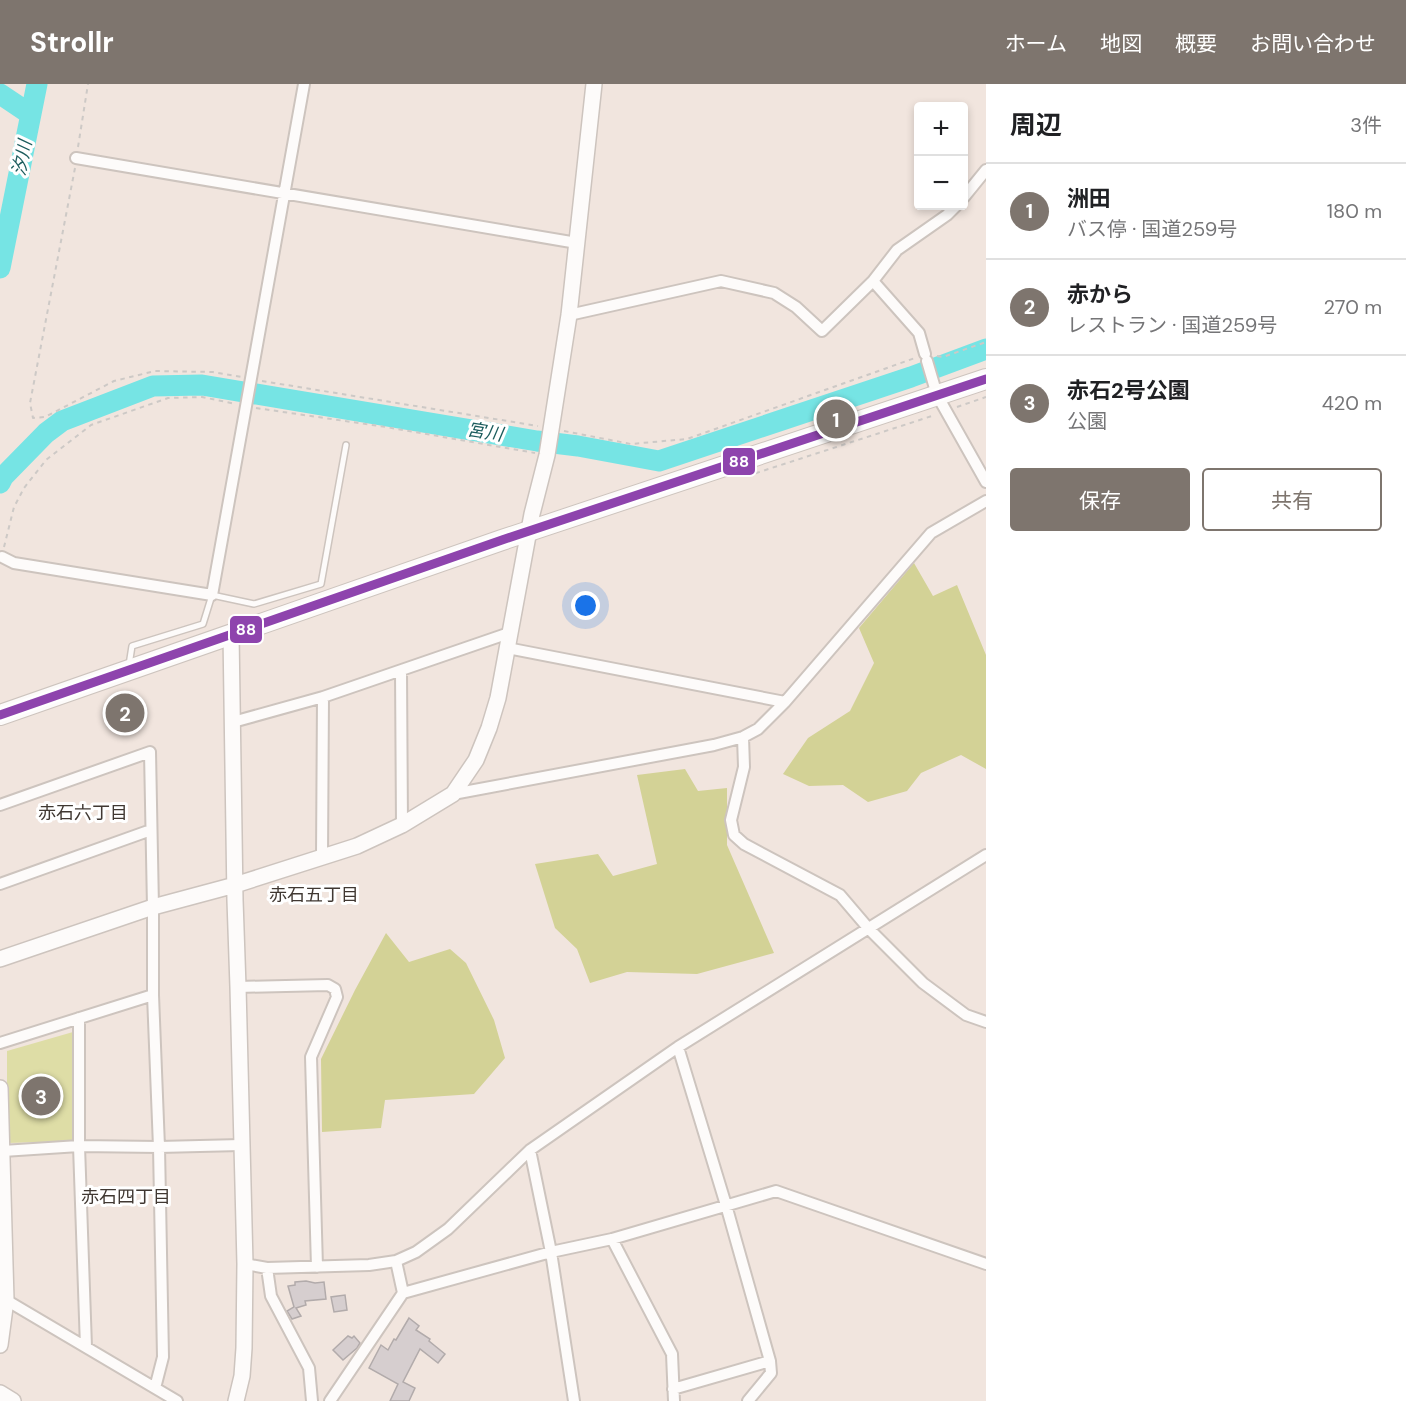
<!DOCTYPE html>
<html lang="ja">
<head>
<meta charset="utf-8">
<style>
  body { margin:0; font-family:"DM Sans","Noto Sans JP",sans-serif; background:#f6f6f6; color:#202124 }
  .controls { position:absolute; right:18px; top:18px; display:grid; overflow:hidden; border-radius:6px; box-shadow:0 3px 9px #0003 }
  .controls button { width:54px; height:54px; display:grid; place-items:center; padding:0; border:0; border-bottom:2px solid #e0e0e0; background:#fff; color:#202124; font:30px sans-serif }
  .you { position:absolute; left:586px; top:522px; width:21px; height:21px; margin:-15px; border:4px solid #fff; border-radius:50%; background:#1a73e8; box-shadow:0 0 0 9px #1a73e833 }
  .badge { display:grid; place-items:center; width:39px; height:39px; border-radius:50%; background:#7e756e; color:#fff; font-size:20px; font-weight:700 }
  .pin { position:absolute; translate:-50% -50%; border:3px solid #fff; box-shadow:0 2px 6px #0006 }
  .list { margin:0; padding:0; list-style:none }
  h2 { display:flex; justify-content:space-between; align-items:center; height:78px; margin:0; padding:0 24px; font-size:26px }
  h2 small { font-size:20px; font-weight:400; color:#757577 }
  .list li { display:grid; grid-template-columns:39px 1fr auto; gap:18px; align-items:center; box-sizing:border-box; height:96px; padding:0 24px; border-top:2px solid #e0e0e0 }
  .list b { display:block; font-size:22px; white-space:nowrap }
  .list p { margin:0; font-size:20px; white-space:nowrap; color:#757577 }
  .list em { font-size:20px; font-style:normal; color:#757577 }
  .actions { display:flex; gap:12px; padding:18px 24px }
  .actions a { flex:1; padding:14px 0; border:2px solid #7e756e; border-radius:6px; text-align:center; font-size:21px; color:#7e756e }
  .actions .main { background:#7e756e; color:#fff }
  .map { position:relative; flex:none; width:986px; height:1317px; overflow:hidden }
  header { display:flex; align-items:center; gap:36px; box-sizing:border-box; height:84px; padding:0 30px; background:#7e756e; color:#fff }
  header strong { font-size:28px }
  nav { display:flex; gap:33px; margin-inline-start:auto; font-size:21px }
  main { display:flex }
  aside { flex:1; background:#fff }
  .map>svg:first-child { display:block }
  .green { fill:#dedda6 }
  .forest { fill:#d3d296 }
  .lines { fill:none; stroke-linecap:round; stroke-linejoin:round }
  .river { stroke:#76e4e4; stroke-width:21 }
  .building { fill:#d6cecf; stroke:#b2abab; stroke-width:1.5 }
  .lane-casing { stroke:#cdc4be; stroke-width:8 }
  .street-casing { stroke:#cdc4be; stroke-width:14 }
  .secondary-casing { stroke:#cdc4be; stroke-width:18 }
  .highway-casing { stroke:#cdc4be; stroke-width:22 }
  .path { stroke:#cdc9c6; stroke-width:2; stroke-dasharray:4.5 4.5; stroke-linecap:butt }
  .lane { stroke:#fdfbfa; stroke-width:5 }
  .street { stroke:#fdfbfa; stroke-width:10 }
  .secondary { stroke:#fdfbfa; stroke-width:15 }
  .highway { stroke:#fdfbfa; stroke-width:20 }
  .bus-1-casing { stroke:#fff; stroke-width:14 }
  .bus-1 { stroke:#8e44ad; stroke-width:9 }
  .labels { text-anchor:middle; stroke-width:6; stroke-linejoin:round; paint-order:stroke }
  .water-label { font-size:18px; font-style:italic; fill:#1b5c5d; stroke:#fff }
  .neighbourhood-label { font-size:18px; fill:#403832; stroke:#fff }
  .line-badge { stroke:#fff; stroke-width:2 }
  .badge-label { font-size:16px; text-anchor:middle; font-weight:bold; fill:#fff }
</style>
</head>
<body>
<header>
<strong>Strollr</strong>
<nav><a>ホーム</a><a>地図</a><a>概要</a><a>お問い合わせ</a></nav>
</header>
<main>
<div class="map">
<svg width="986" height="1317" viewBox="0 0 986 1317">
  <rect width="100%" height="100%" fill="#f1e5de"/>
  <path class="green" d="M73,948L74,1057L7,1059V967Z"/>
  <path class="forest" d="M914,479L933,512L957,501L986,571V685L961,671L921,689L907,707L868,718L843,701L809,702L783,690L808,654L850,627L874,579L859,544Z
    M685,685L698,707L727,704V761L774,869L697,890L627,888L590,899L577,865L555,844L535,780L598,770L613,792L657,780L637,691Z
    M386,849L409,878L450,865L466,879L494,936L505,974L474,1010L385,1016L381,1044L322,1048L321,975L355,906Z"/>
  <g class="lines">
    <path class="river" d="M0,10L30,30
      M0,184L37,0
      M0,399L3,393L46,349L62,337L153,302L202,301L537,357L578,362L659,377L911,293L986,265"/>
  </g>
  <path class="building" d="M306,1197L315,1199L324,1198L326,1215L305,1217L306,1221L296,1224L301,1232L292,1235L287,1227L294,1223L288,1202L295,1201V1198Z
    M345,1211L347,1226L334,1228L331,1213Z
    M409,1234L419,1242L416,1246L430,1255L429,1257L445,1270L438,1279L420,1265L403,1298L415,1304L409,1317H390L398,1300L369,1284L381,1261L388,1266L394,1255L396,1256Z
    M348,1252L352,1254L354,1252L360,1259L357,1264L343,1276L333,1266Z"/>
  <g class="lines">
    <g class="lane-casing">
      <path id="lane" d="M129,581L132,562L203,540L212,511L254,520L321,500L346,361"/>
    </g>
    <g class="street-casing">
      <path id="street" d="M76,74L577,159
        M964,113L986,86
        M873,197L919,249L925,270
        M569,231L721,197L774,209L796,223L822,247L873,197L897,166L947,131L956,122
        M927,277L937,311L986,398
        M2,473L14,479L212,511L304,0
        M507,564L785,618
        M401,587L402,741
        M233,638L323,613L509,549
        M743,653L744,683L731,736L734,751L744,760L840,811L869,845L923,899L966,931L986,938
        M453,710L714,661L743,653L758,645L785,618L931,449L986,417
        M0,721L150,668L153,823V911L159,1063L163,1273L155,1304
        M322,772L323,613
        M0,800L151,746
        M238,903L328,901L335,905L337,913L311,973L317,1183
        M79,934V1062L86,1263
        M0,959L153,911
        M678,963L726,1121L770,1277L771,1289L748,1317
        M530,1066L551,1168L574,1317
        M3,1067L79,1062L159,1063L241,1061
        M612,1155L672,1270L674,1317
        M396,1177L403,1209
        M245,1180L267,1184L369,1181L396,1177L416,1168L448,1145L530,1066L678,963L986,771
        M267,1184L271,1212L309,1284L312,1317
        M6,1216L177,1317
        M673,1305L770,1277
        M330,1317L403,1209L551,1168L612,1155L776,1107L986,1180"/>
    </g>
    <g class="secondary-casing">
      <path id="secondary" d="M231,549L235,816L238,903L245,1180L244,1264L242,1292L236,1317
        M0,875L153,823L235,801L357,762L402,741L453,710L476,676L489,644L498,614L532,430L547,371L569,231L594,0
        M0,1004L6,1216L0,1261
        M0,1309L13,1317"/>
    </g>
    <g class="highway-casing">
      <path id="highway" d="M0,631L502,456L986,295"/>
    </g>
    <path class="path" d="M78,63L88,0
      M75,84L30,319L33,334L45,333L114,297L155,287L213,288L242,293
      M937,272L943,273L986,258
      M262,297L538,342
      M957,323L986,313
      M256,324L386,343L535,369
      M564,347L631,360L687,355L915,274
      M747,392L935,331
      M4,463L14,423L24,404L46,376L91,341L168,314L202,313L236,320"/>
    <use href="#lane" class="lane"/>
    <use href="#street" class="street"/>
    <use href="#secondary" class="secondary"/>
    <use href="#highway" class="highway"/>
    <g class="bus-1-casing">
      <path id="bus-1" d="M0,631L502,456L986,295"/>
    </g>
    <use href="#bus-1" class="bus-1"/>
  </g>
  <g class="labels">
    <g class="water-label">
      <text transform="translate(22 74) rotate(-79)" y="6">汐川</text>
      <text transform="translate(485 348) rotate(9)" y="6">宮川</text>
    </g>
    <g class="neighbourhood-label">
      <text x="83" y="735">赤石六丁目</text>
      <text x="314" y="817">赤石五丁目</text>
      <text x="126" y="1119">赤石四丁目</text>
    </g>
  </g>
  <g class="line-badge">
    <rect x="722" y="363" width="34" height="29" rx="6" fill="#8e44ad"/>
    <rect x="229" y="531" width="34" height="29" rx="6" fill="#8e44ad"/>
  </g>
  <g class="badge-label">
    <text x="739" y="383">88</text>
    <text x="246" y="551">88</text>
  </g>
</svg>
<div class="controls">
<button>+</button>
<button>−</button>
</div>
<div class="you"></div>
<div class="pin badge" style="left:836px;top:335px">1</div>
<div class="pin badge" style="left:125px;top:629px">2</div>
<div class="pin badge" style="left:41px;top:1012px">3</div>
</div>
<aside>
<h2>周辺<small>3件</small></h2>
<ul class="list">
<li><span class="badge">1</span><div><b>洲田</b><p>バス停 · 国道259号</p></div><em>180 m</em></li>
<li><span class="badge">2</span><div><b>赤から</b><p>レストラン · 国道259号</p></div><em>270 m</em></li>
<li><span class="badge">3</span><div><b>赤石2号公園</b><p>公園</p></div><em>420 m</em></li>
</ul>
<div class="actions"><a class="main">保存</a><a>共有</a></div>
</aside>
</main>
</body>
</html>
